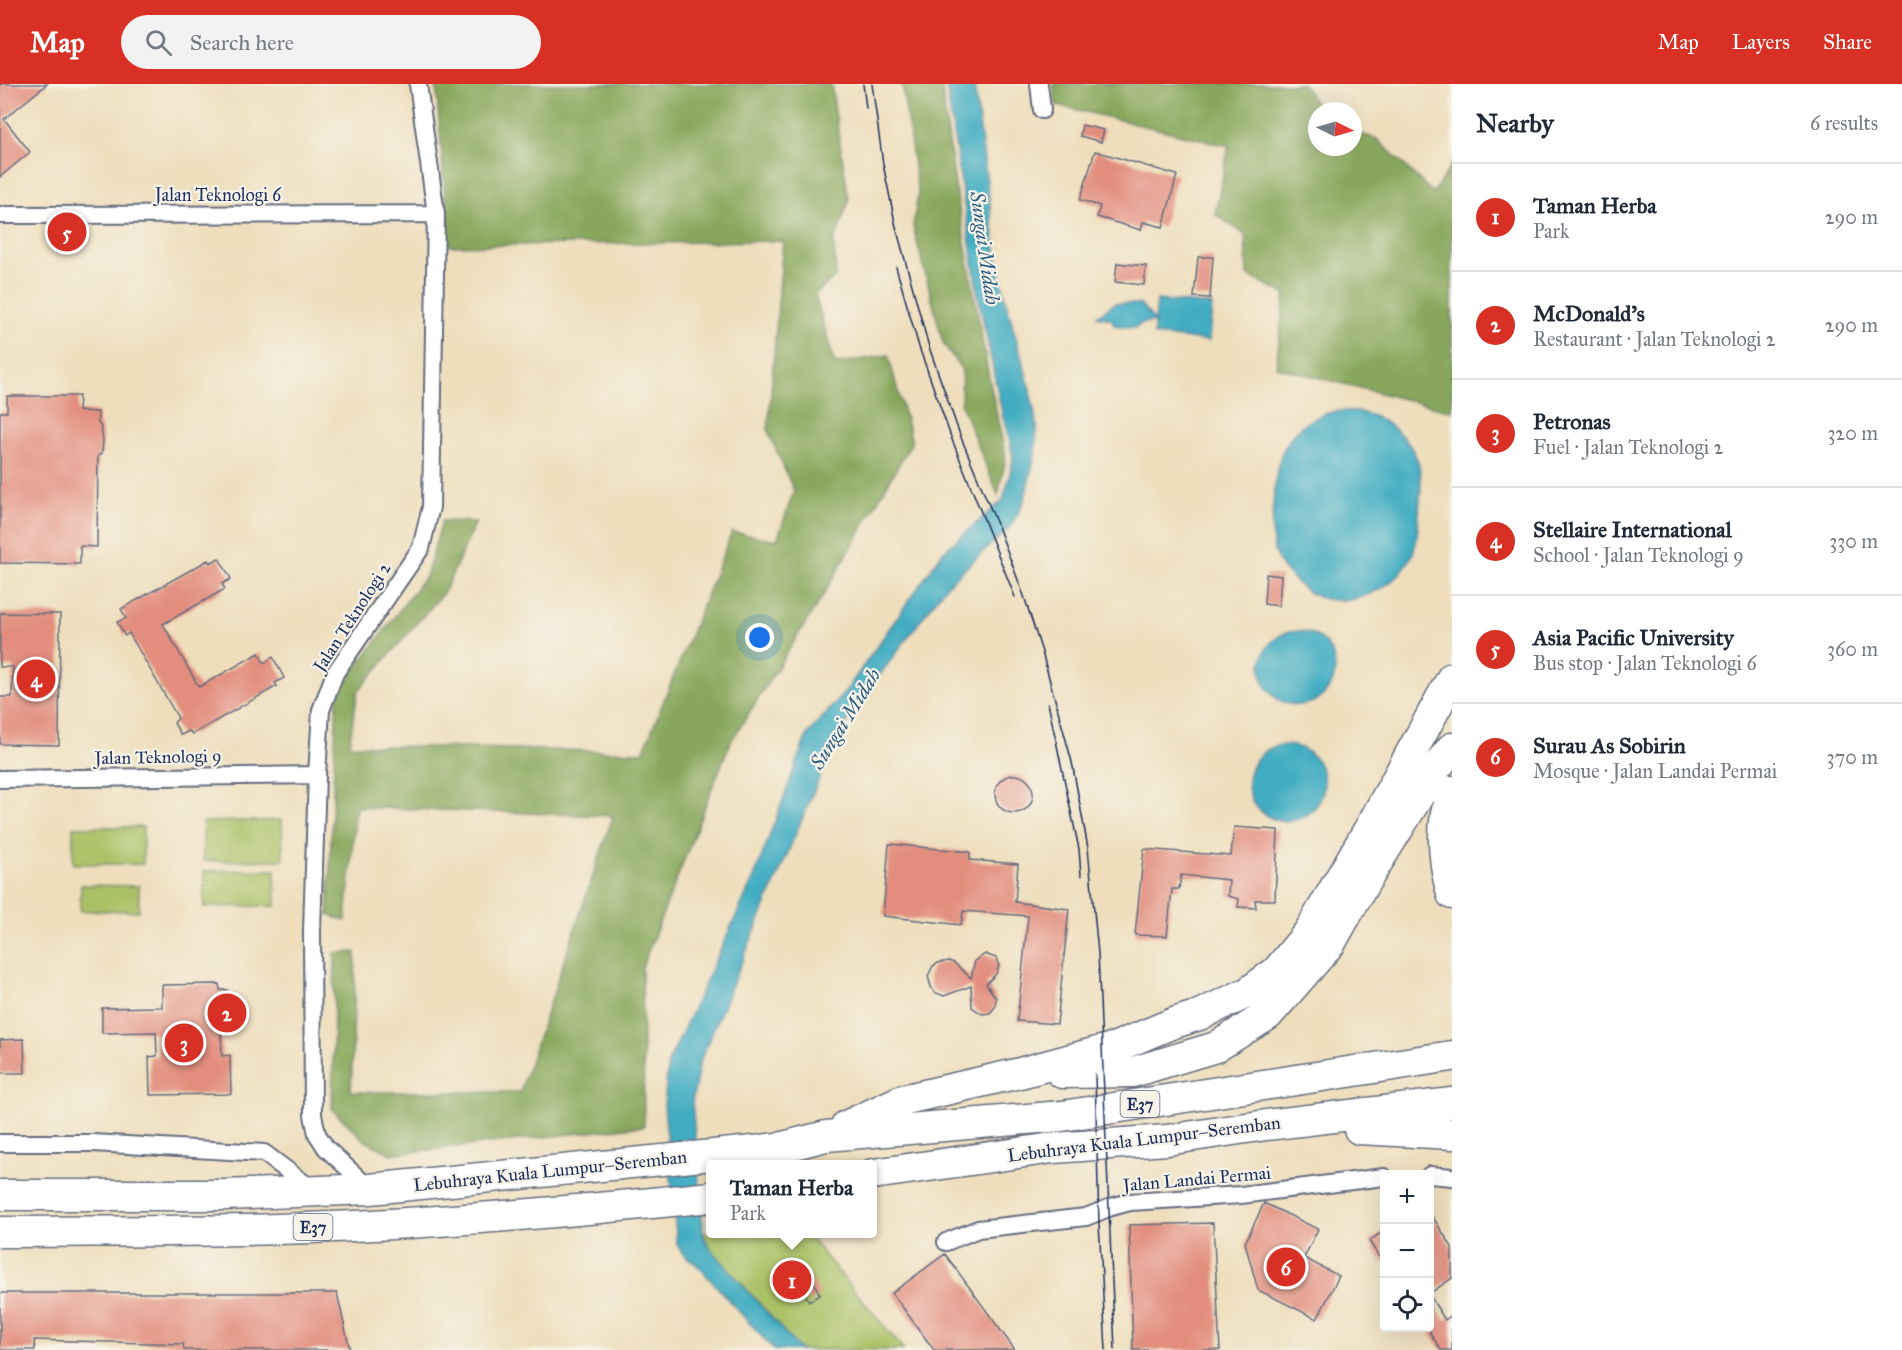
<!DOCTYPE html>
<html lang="en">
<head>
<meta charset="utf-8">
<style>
  body { margin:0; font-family:"IM FELL Great Primer",serif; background:#f2f2f3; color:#1f2937 }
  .controls { position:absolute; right:18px; bottom:18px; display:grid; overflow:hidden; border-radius:6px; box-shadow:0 6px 24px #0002 }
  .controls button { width:54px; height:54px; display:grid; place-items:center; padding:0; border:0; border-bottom:2px solid #e0e1e3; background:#fff; color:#1f2937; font:30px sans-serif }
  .compass { position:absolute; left:1308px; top:18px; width:54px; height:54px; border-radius:50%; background:#fff; box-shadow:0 6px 24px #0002; rotate:95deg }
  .you { position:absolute; left:760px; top:554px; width:21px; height:21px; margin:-15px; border:4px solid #fff; border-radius:50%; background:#1a73e8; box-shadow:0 0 0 9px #1a73e833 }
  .badge { display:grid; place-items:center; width:39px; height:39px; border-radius:50%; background:#d93025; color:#fff; font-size:20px; font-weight:700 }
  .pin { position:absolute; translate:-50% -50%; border:3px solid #fff; box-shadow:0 2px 6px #0006 }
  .popup { position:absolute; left:706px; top:1076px; width:171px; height:78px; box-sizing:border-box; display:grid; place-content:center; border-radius:6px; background:#fff; filter:drop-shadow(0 2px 4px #0005); font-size:20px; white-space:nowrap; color:#747a83 }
  .popup b { font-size:22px; color:#1f2937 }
  .popup::after { content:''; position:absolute; left:50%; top:100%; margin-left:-12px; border:12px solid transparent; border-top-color:#fff }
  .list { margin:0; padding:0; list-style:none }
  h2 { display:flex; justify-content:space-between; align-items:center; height:78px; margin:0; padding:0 24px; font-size:26px }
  h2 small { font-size:20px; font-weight:400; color:#747a83 }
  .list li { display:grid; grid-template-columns:39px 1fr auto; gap:18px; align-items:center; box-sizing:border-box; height:108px; padding:0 24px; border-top:2px solid #e0e1e3 }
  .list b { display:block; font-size:22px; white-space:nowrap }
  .list p { margin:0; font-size:20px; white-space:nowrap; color:#747a83 }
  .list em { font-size:20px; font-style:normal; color:#747a83 }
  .icon { flex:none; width:33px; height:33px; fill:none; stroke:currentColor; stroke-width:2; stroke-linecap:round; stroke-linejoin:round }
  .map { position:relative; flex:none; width:1452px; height:1266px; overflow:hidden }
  header { display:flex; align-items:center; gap:36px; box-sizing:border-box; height:84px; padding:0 30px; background:#d93025; color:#fff }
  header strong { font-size:28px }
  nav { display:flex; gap:33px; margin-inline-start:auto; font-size:21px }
  .search { width:420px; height:54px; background:#f2f2f3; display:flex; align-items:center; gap:15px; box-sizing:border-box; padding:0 21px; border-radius:33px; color:#747a83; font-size:22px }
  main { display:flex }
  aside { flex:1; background:#fff }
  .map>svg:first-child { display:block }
  .green { fill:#abc166; stroke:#637862; stroke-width:1.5 }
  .forest { fill:#88a75b; stroke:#526b5c; stroke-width:1.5 }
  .water { fill:#43adc2; stroke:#2f6e90; stroke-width:1.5 }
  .building { fill:#e28d7d }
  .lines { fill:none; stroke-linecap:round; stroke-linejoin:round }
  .street-casing { stroke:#656c7f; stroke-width:20 }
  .highway-casing { stroke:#656c7f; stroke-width:33 }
  .street { stroke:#fff; stroke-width:16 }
  .highway { stroke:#fff; stroke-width:30 }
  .tram { stroke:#1b2f5e; stroke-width:1.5 }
  .labels { text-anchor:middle; stroke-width:4.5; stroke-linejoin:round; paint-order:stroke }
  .shield { fill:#f7f3e8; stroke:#5d6a87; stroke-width:1.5 }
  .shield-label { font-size:16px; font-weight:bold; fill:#1b2f5e }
  .street-label { font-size:18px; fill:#1b2f5e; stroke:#f7f3e8 }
  .water-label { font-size:20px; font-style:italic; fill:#295b81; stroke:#f7f3e8 }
</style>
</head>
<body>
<header>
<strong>Map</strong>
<div class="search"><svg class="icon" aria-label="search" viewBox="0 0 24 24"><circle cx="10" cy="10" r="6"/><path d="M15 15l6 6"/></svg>Search here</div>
<nav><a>Map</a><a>Layers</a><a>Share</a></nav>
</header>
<main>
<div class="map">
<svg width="1452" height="1266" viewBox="0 0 1452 1266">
  <rect width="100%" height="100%" fill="#f7f3e8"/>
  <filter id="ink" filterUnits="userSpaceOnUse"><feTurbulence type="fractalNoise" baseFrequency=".0167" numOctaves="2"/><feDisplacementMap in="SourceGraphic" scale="12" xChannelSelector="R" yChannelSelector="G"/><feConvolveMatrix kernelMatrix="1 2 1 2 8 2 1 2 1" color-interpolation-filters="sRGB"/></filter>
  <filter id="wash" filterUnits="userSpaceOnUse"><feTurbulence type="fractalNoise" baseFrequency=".008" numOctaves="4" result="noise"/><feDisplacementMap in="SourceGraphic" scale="24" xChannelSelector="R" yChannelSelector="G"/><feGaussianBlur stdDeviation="1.35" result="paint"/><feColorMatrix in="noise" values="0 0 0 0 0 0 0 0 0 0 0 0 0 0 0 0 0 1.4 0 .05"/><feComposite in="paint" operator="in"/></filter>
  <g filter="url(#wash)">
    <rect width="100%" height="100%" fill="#eedebc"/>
    <path class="green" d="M282,736L283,776L203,777V738Z
      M73,743H143V780H73Z
      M275,786L276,822L204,823V787Z
      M81,801L139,802V827H80Z
      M711,1148L807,1150L904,1266H800L710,1164L703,1149Z"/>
    <path class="forest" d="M436,0H831L849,117L834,158L836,192L815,211L835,280L888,271L912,358L827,505L730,659L642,883L644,1042L392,1070L365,1057L332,1025L335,869L356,868L351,1008H520L613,732L356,723L346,837L328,831L337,609L427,490L442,437L476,438L444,508L358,607L349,661L643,668L732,448L777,456L794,407L768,347L783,157L449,162Z
      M902,0H941L955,102L989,294L1006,374L998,411L961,320L962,286L943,259L913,142L918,110Z
      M1053,0H1303L1320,27H1317V63H1353V48L1377,55L1433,109L1452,80V327L1276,283L1285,210L1247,191L1245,151L1215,130L1229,62L1056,21Z"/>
    <path class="water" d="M946,0H974L998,182L1007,221L1029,301L1037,343L1035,370L1025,414L1019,429L1009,444L947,501L878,593L837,652L700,977L692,1018L704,1155L710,1164L800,1266H774L698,1182L682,1169L677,1160L664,1022L668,979L755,791L807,651L845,608L943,468L1003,416L1009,394L1013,375L1011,362L1003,333L978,211Z
      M1157,216L1212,221L1209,257L1154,251V238L1142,239L1135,244L1114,241L1112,235L1097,232L1115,219L1140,220L1155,237Z
      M1336,327C1345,327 1354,327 1363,329C1389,334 1417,361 1420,388C1422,400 1420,416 1419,428C1418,442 1418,457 1413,469C1399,503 1354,525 1318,513C1305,508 1296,498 1286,488C1281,483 1277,475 1275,469C1269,453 1274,395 1279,378C1281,371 1284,364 1288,358C1299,339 1316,332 1336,327Z
      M1261 584a37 37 0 1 1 74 0a37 37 0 1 1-74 0Z
      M1248 699a38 38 0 1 1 76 0a38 38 0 1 1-76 0Z"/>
    <g id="blocks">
      <path class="building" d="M0,0H47L4,35L30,68L0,93Z
        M1082,41L1104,46L1101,58L1080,52Z
        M1095,67L1177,91L1163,143L1143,138L1141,146L1097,133L1100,122L1080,116Z
        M1198,173H1213L1210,214L1194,213Z
        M1117,179L1146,182L1144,201L1115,198Z
        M7,312H79L78,327L98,328V339L101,343L103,356L102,369L98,372L97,463L80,462V480L0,479V328H7Z
        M219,474L231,495L222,500L225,505L163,540L199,603L259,569L264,579L273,573L284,594L275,599L277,602L193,650L189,647L181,651L174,639L178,634L129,549L125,552L117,538L126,534L121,525L208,476L210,479Z
        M1266,490L1281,492L1279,522L1264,520Z
        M0,529L60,530L59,661L0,660V613H12L13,583H0Z
        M995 710a19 19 0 1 1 38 0a19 19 0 1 1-38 0Z
        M1234,743L1278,746L1275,816H1255L1256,824L1238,823L1239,815L1228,812L1229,796L1181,791L1179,805H1172L1167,852L1135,851L1144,765L1231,772Z
        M889,760L970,768V776L1018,780L1015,818L1069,825L1057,940L1017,937L1028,832L963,827L961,841L883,832Z
        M985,870L996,874L999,882L996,890L986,900L996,914L995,923L990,929L982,930L972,923L971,902L944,912L934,908L931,903L928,892L933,882L938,879L949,877L954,879L971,894L975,877Z
        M219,900L220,906H227V914H239V947H221L222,972L230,971L231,1010L150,1011L149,973L157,972L156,948L102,949V924L162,923V901Z
        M24,955L25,989H0V956Z
        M1264,1119L1318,1145L1304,1174L1339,1192L1317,1235L1258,1206L1245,1159Z
        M1430,1129L1452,1163V1194L1430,1209Z
        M1213,1139L1220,1266H1133L1129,1141Z
        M1384,1147V1181L1369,1157Z
        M945,1170L1015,1266H934L892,1209Z
        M814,1198L820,1211L809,1217L802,1204Z
        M0,1209H337L350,1266H184L183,1260L34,1256L35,1266H0Z
        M1430,1212L1445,1236L1452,1231V1266H1441L1430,1249Z"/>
    </g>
  </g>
  <g filter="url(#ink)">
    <use href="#blocks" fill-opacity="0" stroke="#656c7f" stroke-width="1.5"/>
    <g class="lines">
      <g class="street-casing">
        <path id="street" d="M1039,0L1042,26
          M0,131L436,130
          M0,695L317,691
          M0,1059H93L264,1069L313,1106
          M1430,1091L1452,1093
          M370,1105L326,1064L317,1050L313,1031L312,846L317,691L321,626L335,589L421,464L431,423L436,130L418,0
          M946,1158L978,1145L1086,1133L1111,1123L1130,1118L1241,1111L1384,1093"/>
      </g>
      <g class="highway-casing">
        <path id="highway" d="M1452,707C1440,740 1443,777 1452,810
          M1062,989L1133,988L1216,963L1268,931L1330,860L1365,798L1435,685L1452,664
          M846,1042L902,1016L1020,989L1116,963L1171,940L1199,931L1247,909L1277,887L1309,848L1376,733L1452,594
          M1359,1045L1452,1050
          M873,1090L1053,1064L1167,1056L1266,1041L1452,1019
          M0,1111H224L370,1105L753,1067L783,1063L826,1052L1062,1032L1452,972
          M0,1148C92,1147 185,1148 277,1145C422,1141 567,1128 711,1113"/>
      </g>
      <use href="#street" class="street"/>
      <use href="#highway" class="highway"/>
      <path class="tram" d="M863,0L866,24
        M872,0L883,80L896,143L929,263L960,351L999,445L1024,512L1042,568L1072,678L1088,764L1098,869L1115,1266
        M896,183L919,263L951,353L1015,513
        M1048,619L1079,765L1081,792
        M1095,990L1099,1139L1106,1266"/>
    </g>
  </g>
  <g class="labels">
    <g class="shield">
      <rect x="1120.5" y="1007" width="39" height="26" rx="4.5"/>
      <rect x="293.5" y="1130" width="39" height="26" rx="4.5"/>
    </g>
    <g class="shield-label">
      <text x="1140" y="1026">E37</text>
      <text x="313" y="1149">E37</text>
    </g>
    <g class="street-label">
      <text x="218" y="117">Jalan Teknologi 6</text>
      <text transform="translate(352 533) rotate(-57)" y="6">Jalan Teknologi 2</text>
      <text transform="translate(158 673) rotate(-1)" y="6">Jalan Teknologi 9</text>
      <text transform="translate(1144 1055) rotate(-7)" y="6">Lebuhraya Kuala Lumpur–Seremban</text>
      <text transform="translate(550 1087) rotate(-6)" y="6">Lebuhraya Kuala Lumpur–Seremban</text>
      <text transform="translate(1197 1095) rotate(-5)" y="6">Jalan Landai Permai</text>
    </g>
    <g class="water-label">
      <text transform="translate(985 164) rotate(82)" y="7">Sungai Midah</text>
      <text transform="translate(845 635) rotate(-58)" y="7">Sungai Midah</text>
    </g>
  </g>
</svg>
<div class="controls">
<button>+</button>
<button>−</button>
<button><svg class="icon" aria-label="locate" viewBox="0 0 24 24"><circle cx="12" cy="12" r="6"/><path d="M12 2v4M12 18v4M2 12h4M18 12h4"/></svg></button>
</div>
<svg class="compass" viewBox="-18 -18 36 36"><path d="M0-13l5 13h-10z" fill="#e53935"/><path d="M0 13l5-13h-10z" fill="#747a83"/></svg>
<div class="you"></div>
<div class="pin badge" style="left:792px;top:1196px">1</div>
<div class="popup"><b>Taman Herba</b>Park</div>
<div class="pin badge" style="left:227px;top:929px">2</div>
<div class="pin badge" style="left:184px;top:959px">3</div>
<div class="pin badge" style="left:36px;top:595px">4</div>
<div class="pin badge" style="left:67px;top:148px">5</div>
<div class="pin badge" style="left:1286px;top:1183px">6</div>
</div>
<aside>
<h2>Nearby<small>6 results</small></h2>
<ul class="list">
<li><span class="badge">1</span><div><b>Taman Herba</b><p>Park</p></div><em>290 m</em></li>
<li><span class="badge">2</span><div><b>McDonald's</b><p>Restaurant · Jalan Teknologi 2</p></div><em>290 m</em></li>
<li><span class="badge">3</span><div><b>Petronas</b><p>Fuel · Jalan Teknologi 2</p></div><em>320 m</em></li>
<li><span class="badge">4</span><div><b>Stellaire International</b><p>School · Jalan Teknologi 9</p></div><em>330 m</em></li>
<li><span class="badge">5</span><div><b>Asia Pacific University</b><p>Bus stop · Jalan Teknologi 6</p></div><em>360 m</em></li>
<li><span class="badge">6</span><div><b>Surau As Sobirin</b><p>Mosque · Jalan Landai Permai</p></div><em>370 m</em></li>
</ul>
</aside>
</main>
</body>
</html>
